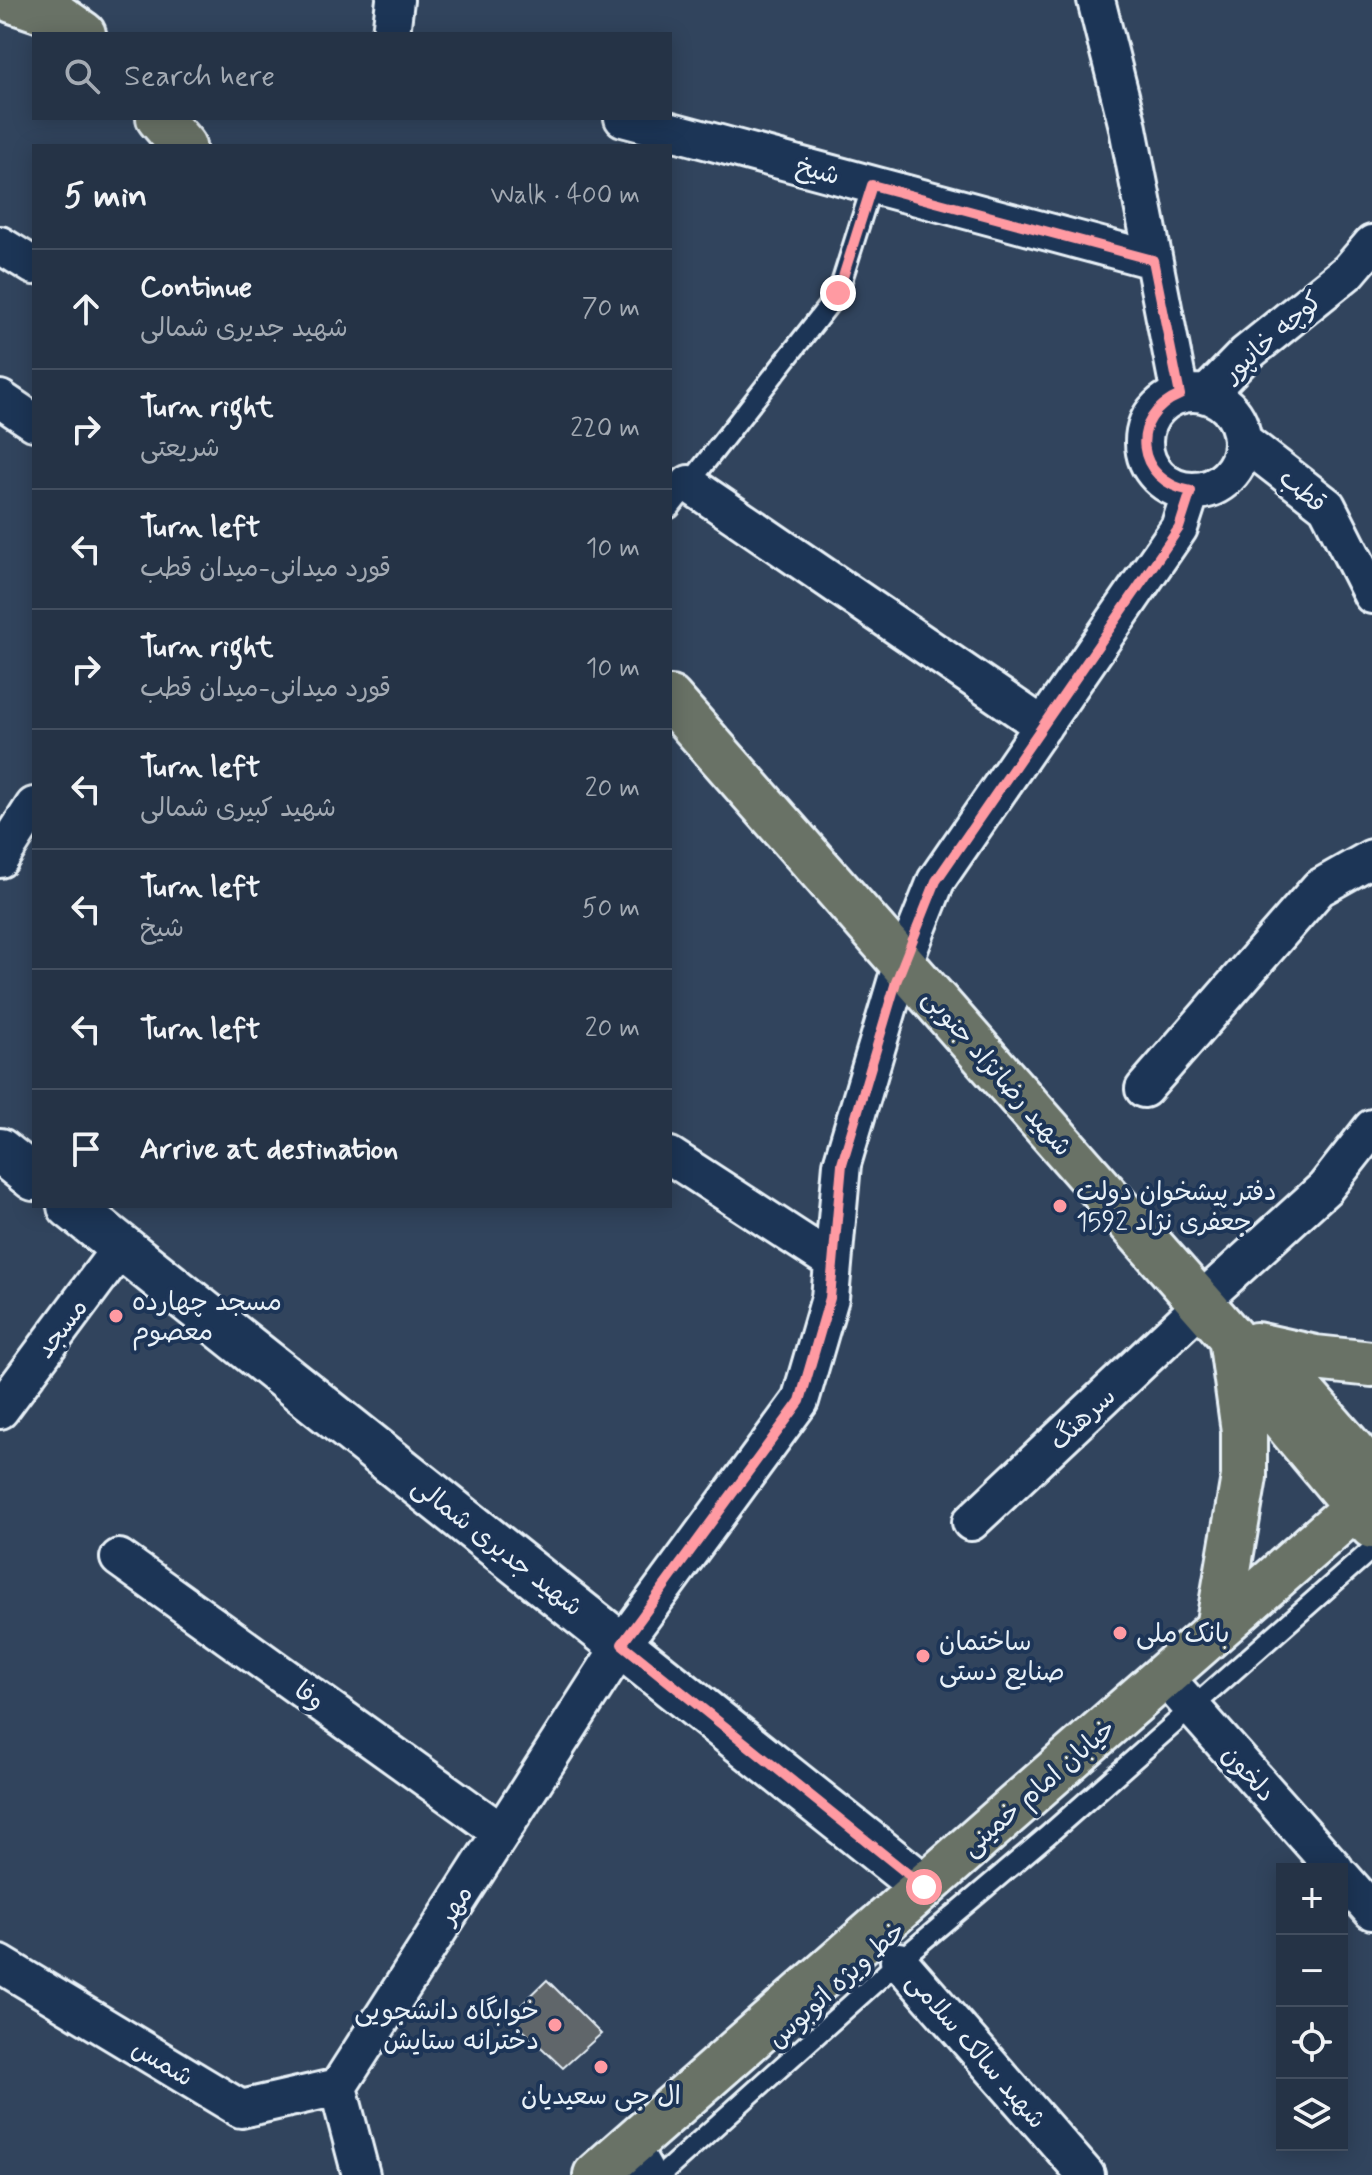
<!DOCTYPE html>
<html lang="en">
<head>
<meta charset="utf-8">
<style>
  body { margin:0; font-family:Mynerve,"Playpen Sans Arabic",sans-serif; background:#2d3b4d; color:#f1f3f6 }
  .controls { position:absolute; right:24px; bottom:24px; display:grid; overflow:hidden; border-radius:0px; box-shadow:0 4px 20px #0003 }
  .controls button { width:72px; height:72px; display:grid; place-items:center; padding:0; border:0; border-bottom:2px solid #424e5f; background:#253346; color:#f1f3f6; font:40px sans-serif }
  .stop { position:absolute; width:24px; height:24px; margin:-18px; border:6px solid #ff9aa2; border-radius:50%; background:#fff }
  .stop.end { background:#ff9aa2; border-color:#fff; box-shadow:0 2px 8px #0008 }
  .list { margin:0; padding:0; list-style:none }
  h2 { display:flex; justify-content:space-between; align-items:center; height:104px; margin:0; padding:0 32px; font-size:34px }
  h2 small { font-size:26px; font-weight:400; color:#a3aab3 }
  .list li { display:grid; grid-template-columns:52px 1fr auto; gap:24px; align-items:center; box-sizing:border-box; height:120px; padding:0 32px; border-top:2px solid #424e5f }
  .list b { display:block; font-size:30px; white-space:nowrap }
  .list p { margin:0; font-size:26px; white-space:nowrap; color:#a3aab3 }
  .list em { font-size:26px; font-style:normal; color:#a3aab3 }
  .icon { flex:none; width:44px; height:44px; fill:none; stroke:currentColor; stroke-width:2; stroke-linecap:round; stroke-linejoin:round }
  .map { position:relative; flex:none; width:1372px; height:2175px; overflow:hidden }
  .search { position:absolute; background:#253346; box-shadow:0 4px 20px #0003; left:32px; top:32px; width:640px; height:88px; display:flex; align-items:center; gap:20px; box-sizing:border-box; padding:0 28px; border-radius:0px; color:#a3aab3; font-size:30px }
  .panel { position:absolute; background:#253346; box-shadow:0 4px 20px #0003; left:32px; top:144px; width:640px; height:1064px; border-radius:0px }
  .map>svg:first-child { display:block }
  .building { fill:#61666b; stroke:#e8f1f8; stroke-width:2 }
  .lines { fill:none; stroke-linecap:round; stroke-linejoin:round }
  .service-casing { stroke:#e8f1f8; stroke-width:24 }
  .minor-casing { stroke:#e8f1f8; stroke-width:42 }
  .secondary-casing { stroke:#e8f1f8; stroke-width:50 }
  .primary-casing { stroke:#e8f1f8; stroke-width:50 }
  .service { stroke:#1d3557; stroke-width:18 }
  .minor { stroke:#1d3557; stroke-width:36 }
  .secondary { stroke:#1d3557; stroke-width:44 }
  .primary { stroke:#697266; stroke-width:44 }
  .route { stroke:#ff9aa2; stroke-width:10 }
  .poi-dot { fill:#ff9aa2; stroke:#1d3557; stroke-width:3 }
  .labels { text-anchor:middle; stroke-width:8; stroke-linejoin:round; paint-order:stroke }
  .street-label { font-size:26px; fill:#e8f1f8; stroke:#1d3557 }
  .poi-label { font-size:26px; fill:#e8f1f8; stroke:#1d3557; text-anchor:start }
</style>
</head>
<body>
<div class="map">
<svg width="1372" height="2175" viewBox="0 0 1372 2175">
  <rect width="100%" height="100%" fill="#31445d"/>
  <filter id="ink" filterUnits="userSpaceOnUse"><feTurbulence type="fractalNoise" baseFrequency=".0125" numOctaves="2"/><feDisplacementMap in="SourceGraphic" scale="16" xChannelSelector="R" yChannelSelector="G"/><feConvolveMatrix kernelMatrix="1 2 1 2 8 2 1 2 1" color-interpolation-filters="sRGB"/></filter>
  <g filter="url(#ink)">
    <path class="building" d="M547,1980L601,2034L563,2068L509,2017Z"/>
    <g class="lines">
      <g class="service-casing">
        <path id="service" d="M670,508L838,293L872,185
          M661,2175L899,1961L1048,1835L1372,1549"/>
      </g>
      <g class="minor-casing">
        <path id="minor" d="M1096,0L1127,123L1180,395
          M391,34L395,0
          M623,118L1153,260
          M0,245L34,266
          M1144 442a49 49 0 1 1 98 0a49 49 0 1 1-98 0Z
          M1206,395L1246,354L1349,271L1372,244
          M0,399L34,422
          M1242,440L1327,506L1372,595
          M689,484L1043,726
          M0,859L34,806
          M1144,1089L1319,888L1372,858
          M670,1156L833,1262
          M0,1410L121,1247
          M971,1522L1192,1314L1213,1290L1325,1188L1372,1128
          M119,1558L501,1832
          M1164,1676L1335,1869
          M1342,1877L1372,1911
          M899,1961L1086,2175
          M0,1964L241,2109L338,2087
          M630,2145L647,2175
          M361,2175L338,2087L622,1644L800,1401L830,1298L842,1164L896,982L936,881L1179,528L1191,491"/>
      </g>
      <g class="secondary-casing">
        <path id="secondary" d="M0,1151L34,1178
          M70,1206L924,1887"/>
      </g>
      <g class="primary-casing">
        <path id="primary" d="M12,0L56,15L83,34
          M159,118L183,146
          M670,699L1231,1337
          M1256,1345L1315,1358L1372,1364
          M1262,1347L1372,1473
          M1235,1362L1372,1526
          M1218,1628L1244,1477V1431L1231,1337
          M596,2175L1372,1493"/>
      </g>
      <use href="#service" class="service"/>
      <use href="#minor" class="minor"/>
      <use href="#secondary" class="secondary"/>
      <use href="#primary" class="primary"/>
    </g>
  </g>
  <g class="lines" filter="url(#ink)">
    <path class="route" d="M838,293L872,185L1153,260L1180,395C1127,417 1135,481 1191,491L1179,528L936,881L896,982L842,1164L830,1298L800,1401L622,1644L924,1887"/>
  </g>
  <g class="poi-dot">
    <circle cx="1060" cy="1206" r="8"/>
    <circle cx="116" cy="1316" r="8"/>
    <circle cx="1120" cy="1633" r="8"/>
    <circle cx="923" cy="1656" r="8"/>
    <circle cx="555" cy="2025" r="8"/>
    <circle cx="601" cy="2067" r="8"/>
  </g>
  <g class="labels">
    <g class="street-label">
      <text transform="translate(818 170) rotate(15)" y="9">شیخ</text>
      <text transform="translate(1272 336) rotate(-41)" y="9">کوچه خانپور</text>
      <text transform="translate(1303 490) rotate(41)" y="9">قطب</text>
      <text transform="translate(998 1072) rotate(49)" y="9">شهید رضانژاد جنوبی</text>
      <text transform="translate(61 1328) rotate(-53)" y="9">مسجد</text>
      <text transform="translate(1082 1418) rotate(-43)" y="9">سرهنگ</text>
      <text transform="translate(498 1546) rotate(38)" y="9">شهید جدیری شمالی</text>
      <text transform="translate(310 1695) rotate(36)" y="9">وفا</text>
      <text transform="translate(1249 1773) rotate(48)" y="9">دلخون</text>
      <text transform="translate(1038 1787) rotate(-41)" y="9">خیابان امام خمینی</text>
      <text transform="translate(455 1904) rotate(-57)" y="9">مهر</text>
      <text transform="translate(836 1984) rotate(-42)" y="9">خط ویژه اتوبوس</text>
      <text transform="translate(977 2050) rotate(49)" y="9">شهید سالک سلامی</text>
      <text transform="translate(163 2062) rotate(31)" y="9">شمس</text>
    </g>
    <g class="poi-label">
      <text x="1076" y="1200">دفتر پیشخوان دولت<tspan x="1076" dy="30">1592 جعفری نژاد</tspan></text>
      <text x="132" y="1310">مسجد چهارده<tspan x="132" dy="30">معصوم</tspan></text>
      <text x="1136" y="1642">بانک ملی</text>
      <text x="939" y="1650">ساختمان<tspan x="939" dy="30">صنایع دستی</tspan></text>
      <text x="539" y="2019" text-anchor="end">خوابگاه دانشجویی<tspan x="539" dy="30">دخترانه ستایش</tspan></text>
      <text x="601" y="2104" text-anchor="middle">ال جی سعیدیان</text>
    </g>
  </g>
</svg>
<div class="controls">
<button>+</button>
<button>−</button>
<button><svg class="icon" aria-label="locate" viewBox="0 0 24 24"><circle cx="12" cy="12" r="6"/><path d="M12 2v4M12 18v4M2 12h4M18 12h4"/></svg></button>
<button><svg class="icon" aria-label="layers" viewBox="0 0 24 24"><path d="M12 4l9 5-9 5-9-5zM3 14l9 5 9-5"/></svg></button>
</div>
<div class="stop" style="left:924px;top:1887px"></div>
<div class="stop end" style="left:838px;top:293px"></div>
<div class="search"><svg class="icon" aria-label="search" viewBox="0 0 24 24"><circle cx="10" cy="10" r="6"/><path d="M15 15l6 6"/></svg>Search here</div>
<section class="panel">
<h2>5 min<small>Walk · 400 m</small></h2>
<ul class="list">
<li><svg class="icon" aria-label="ahead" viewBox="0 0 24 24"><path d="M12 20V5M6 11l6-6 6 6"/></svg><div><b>Continue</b><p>شهید جدیری شمالی</p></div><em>70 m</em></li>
<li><svg class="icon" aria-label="right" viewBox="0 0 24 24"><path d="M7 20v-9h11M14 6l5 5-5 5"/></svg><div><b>Turn right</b><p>شریعتی</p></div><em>220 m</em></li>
<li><svg class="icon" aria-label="left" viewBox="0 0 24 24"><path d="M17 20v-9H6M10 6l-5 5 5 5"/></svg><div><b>Turn left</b><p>قورد میدانی-میدان قطب</p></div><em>10 m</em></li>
<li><svg class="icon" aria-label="right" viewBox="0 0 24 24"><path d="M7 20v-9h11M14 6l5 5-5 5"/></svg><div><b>Turn right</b><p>قورد میدانی-میدان قطب</p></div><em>10 m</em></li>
<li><svg class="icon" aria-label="left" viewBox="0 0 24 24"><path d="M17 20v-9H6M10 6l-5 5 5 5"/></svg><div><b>Turn left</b><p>شهید کبیری شمالی</p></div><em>20 m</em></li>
<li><svg class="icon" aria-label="left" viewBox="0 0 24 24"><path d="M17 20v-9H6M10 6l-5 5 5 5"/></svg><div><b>Turn left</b><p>شیخ</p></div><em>50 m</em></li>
<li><svg class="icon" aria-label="left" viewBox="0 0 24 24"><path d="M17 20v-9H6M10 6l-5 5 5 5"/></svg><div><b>Turn left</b></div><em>20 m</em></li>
<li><svg class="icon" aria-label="arrive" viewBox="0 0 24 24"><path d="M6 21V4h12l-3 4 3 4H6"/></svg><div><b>Arrive at destination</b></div></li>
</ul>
</section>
</div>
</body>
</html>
